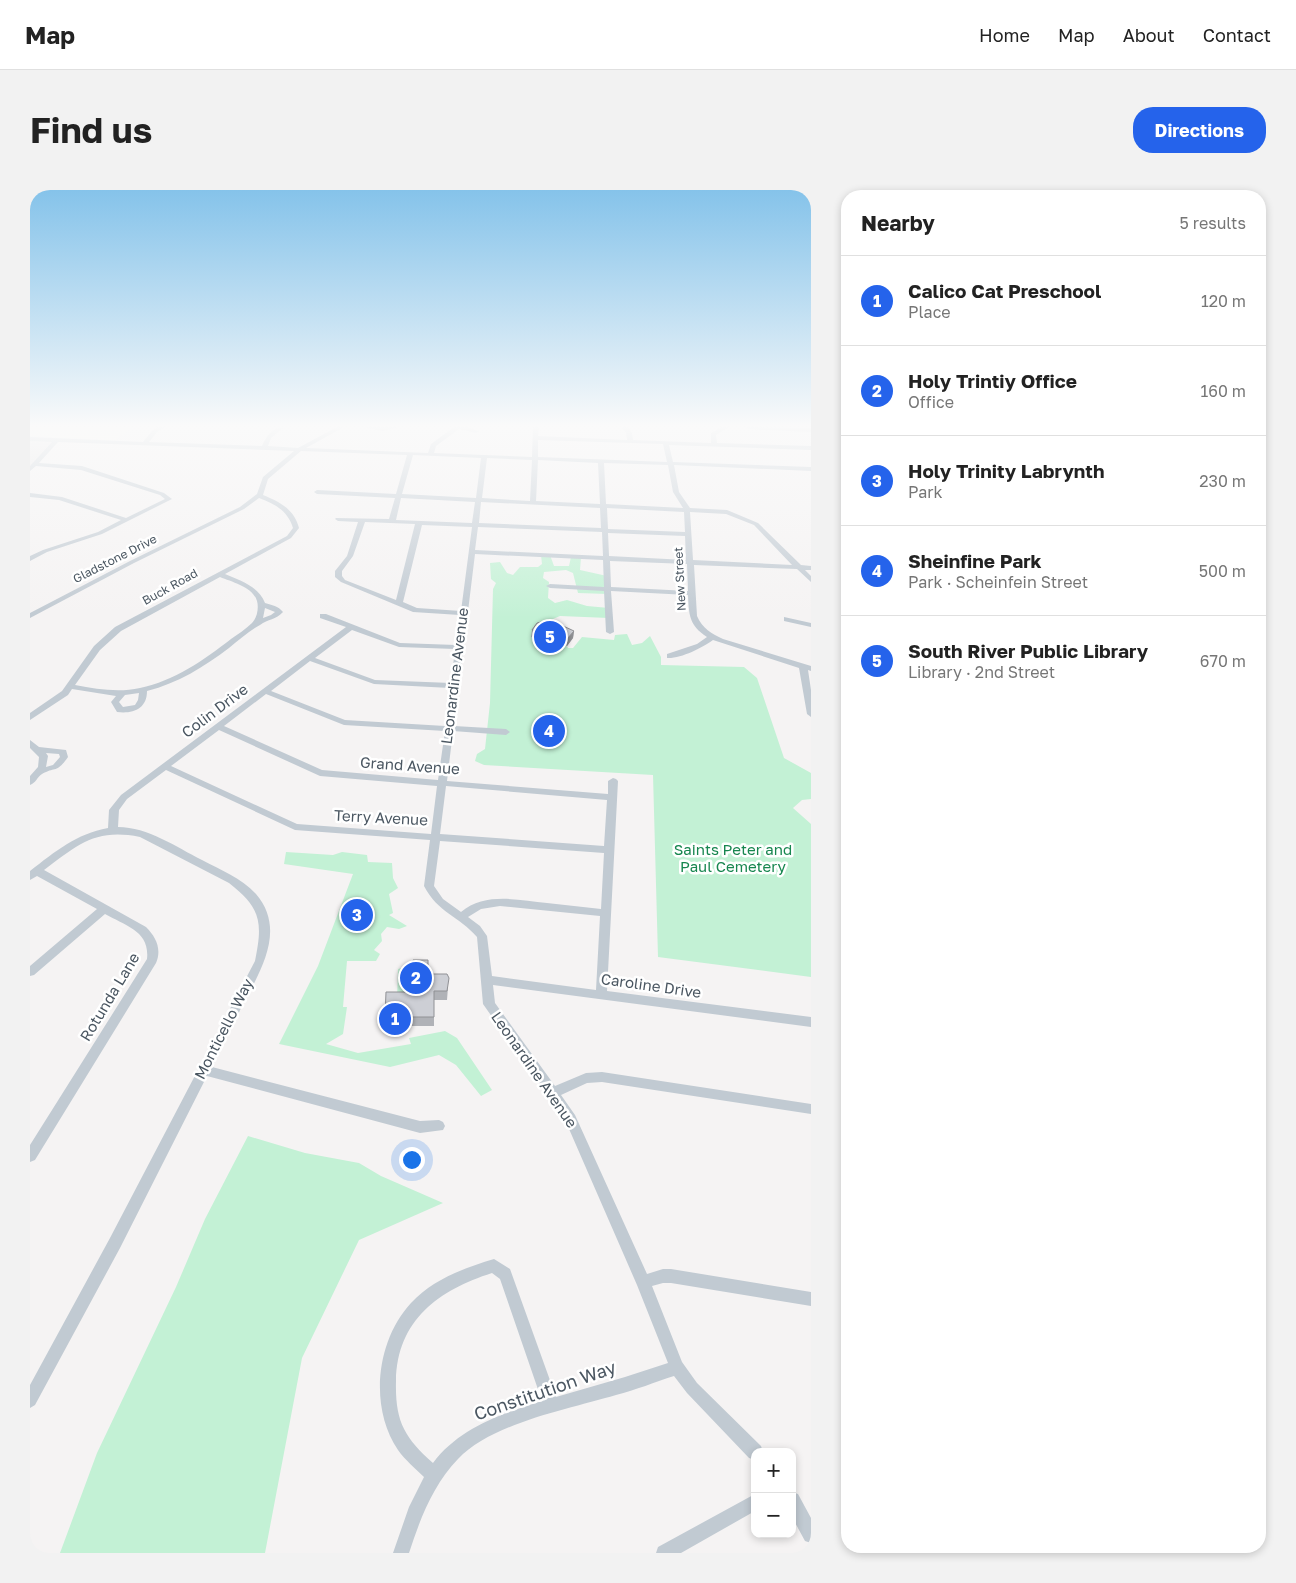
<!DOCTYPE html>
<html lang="en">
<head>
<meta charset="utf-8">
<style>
  body { margin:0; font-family:"Golos Text",sans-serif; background:#f2f2f2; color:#222 }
  .controls { position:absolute; right:15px; bottom:15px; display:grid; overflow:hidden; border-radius:10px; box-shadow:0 2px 8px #0003 }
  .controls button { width:45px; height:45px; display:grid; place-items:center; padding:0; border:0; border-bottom:1px solid #e0e0e0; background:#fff; color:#222; font:25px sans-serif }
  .you { position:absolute; left:381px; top:969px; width:18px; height:18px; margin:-12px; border:4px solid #fff; border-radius:50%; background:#1a73e8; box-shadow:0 0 0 8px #1a73e833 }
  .badge { display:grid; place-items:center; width:32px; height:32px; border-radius:50%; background:#2563eb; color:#fff; font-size:16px; font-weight:700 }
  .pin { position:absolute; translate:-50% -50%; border:2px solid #fff; box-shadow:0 1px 5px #0006 }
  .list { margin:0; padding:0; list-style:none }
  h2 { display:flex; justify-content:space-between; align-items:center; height:65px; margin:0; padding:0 20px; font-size:21px }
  h2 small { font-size:16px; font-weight:400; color:#767676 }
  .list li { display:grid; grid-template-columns:32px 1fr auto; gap:15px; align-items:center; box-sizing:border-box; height:90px; padding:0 20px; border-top:1px solid #e0e0e0 }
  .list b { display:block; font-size:19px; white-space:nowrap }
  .list p { margin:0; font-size:16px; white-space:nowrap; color:#767676 }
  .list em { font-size:16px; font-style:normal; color:#767676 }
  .map { position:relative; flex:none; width:781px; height:1363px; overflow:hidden; border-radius:20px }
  header { display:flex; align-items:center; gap:30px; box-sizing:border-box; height:70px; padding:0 25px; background:#fff; border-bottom:1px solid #e0e0e0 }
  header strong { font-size:24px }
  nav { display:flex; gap:28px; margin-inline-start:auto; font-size:18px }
  .intro { display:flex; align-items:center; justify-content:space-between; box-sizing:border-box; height:120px; padding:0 30px }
  h1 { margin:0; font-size:35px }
  .button { padding:12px 22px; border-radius:20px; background:#2563eb; color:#fff; font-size:18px; font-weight:700 }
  main { display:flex; gap:30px; padding:0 30px }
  aside { flex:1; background:#fff; border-radius:20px; box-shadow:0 2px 8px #0003 }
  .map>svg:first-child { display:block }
  .commercial { fill:#fdf9ef }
  .education { fill:#e6e4e5 }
  .green { fill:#c3f1d5 }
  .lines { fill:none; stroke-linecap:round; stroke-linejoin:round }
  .minor { fill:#c1cad2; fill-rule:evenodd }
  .wall { fill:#b0b2b7 }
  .shaded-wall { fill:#909195 }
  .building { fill:#cdcfd5; stroke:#909195 }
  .labels { text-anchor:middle; stroke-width:5; stroke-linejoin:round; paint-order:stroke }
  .far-street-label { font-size:12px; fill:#4a5661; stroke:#fff }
  .street-label { font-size:15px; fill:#4a5661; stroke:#fff }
  .park-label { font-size:15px; fill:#17864f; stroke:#fff }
  .near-street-label { font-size:18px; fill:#4a5661; stroke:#fff }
</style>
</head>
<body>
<header>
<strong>Map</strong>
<nav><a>Home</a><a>Map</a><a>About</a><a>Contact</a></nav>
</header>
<div class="intro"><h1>Find us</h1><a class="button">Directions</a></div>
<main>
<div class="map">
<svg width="781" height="1363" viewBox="0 0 781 1363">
  <rect width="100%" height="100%" fill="#f5f3f3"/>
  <path class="commercial" d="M0,237H103L85,250L0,246Z"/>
  <path class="education" d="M0,251L23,252L0,277Z"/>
  <path class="green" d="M511,365H520L524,376H539L541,367H551L550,380L577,386L578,404L548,403L543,383L536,380L514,382L513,388L519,392L518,408L525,413L537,410L557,416L579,418V428L530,426L523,429L522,434L538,458H543L552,447L584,450L585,445L597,444L602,455L612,453L620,446L631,467V475L714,477L727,488L754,568L781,583V609L772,610L763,618L781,634V787L628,767L623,585L454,575L445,571L447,564L455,559L460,513L463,399L466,393L461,389L460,373L470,372L477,383L483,385L490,377H508L512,374Z
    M256,662L303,665L312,662L337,665L338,672L362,673L363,688L368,698L359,704L363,723L359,725L377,736L369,739L357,737L351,744L352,751L344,760L350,764L346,771H317L313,817H317L313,844L296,854L328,863L381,854L379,848L415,841L427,848L462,900L451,906L426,875L409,865L360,877L249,854L288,776L323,684L254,674Z
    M371,778H383V798L381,799V805L367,810L368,779Z
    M218,946L275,963L329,973L351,986L413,1013L329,1050L272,1168L235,1363H30L67,1263L146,1097L175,1029Z"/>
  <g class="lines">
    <path class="minor" d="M128,237H135L127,242L119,252L232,256C236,247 242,237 254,237L241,248L238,256L268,258L307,237H314L276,258L398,263L401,254L424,237H436L449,241L446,243L429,239L406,256L404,263L502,267L503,237H509L508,246L597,250L596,243L592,237H598L602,243L603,250L681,253V243L692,237H699L686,245L687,253L781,256V260L639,255L643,272L781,277V281L644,275L649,302L660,318L697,320L728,333L771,375L781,376V380H775L781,386V392L767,379L664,375L667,426C672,438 682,444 693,449L781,476V481L778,480L781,500V527L777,524L769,478L683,450C672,458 650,469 637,468V464L667,454L677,447C659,435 659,425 658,405L581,401L584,442L580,444L576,442L574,401L520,398L516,396L520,394L574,397L573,370L445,364L424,536L476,539L480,542L476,545L423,541L417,591L578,604V591L583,588L586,589L588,591L577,801L781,827V837L463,795L465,813L525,896L556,883L572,882L781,914V924L572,892L557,893L531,905L545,925L617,1084L633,1079H641L781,1102V1116L641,1093H633L622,1096L652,1172L667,1193L731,1256L733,1262H725V1270L719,1268L657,1203L644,1186C625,1192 606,1200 586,1205C539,1219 462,1233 428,1269C403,1295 390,1329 379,1363H363L379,1317L394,1287C385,1278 375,1270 368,1260C339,1217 346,1151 381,1113C402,1090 434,1078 464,1069L480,1079L526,1207L595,1187L638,1173L607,1095L536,932L453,814L447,747C429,726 408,723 394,696L400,650L265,640L136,580L97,609L89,620L88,637C118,637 146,657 172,670C191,680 211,688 226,704C257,740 230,782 212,816C202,837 192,857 182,877L390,931L409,930L413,932L415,936L413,940L390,943L177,886L90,1058L5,1215L0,1218V1195L80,1048L225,771C233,732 231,718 199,693L110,647C65,638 48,655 14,680L116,737C126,747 132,759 126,773L5,970L0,972V955L117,769C120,741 96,736 75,724L4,785L0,786V776L67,719L7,686L0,690V681C26,661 46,644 78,638L79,620L91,605L316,437L290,428V424H296L370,453L426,455L430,425L383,422L311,392L305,387V381L317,366L328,332L308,331L305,329L306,328L359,329L365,308L287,304L284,302L287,300L366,304L377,265L271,261L238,289L233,305C250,312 264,319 269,338L261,348L195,384C211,391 228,396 235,413C242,415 248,416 253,422C246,430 238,429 230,435C219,441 209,450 199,458C174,477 148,493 117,501C117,519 103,524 87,522L81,512L86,506L42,499L38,505L0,530V523L32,501L64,456L85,437L257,346L263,338C258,321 245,314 229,308L214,319L104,373L0,428V423L100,371L210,317L227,304L233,287L264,261L28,252L9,273L52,276L134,303L142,309L72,344L17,362L0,371V366L13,360L68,342L91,330L29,310L0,307V303L32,307L96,328L135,309L130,305L51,280L6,276L0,281V276L22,252L0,251V247L113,252L123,240ZM508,250L633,254L637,272L508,267ZM383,265L451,268L446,308L372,304ZM457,268L502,270L500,311L452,308ZM508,270L568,273L570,314L506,311ZM574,273L638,275L643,302L653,318L576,314ZM371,308L445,312L442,333L366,330ZM451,312L570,318L571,338L449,333ZM577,318L654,322L655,342L578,339ZM660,322L696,324L724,335L762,375L663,370ZM335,332L385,334L366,410L315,390L312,386V381L323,366ZM392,335L442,337L431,421L387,418L373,412ZM448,337L572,342L573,366L445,360ZM578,343L655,346L656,370L579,366ZM580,371L657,374L658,401L581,397ZM190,387C202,392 223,397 227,411C229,418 227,428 222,433C216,439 208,444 201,449C174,470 144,491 110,498C88,503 67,499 45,495L70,460L91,441ZM235,418L245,422L241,425L233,428ZM322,440L369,457L425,459L421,493L345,490L285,468ZM280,471L344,494L420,498L415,536L315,530L241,501ZM109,503L108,510L105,515L93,517L89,512L95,505ZM236,504L314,535L415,541L408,590L292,580L194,536ZM189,540L290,586L407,596L401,644L267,634L141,576ZM416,596L577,610L574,656L410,644ZM410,651L574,663L571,719C553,717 535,715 517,713C488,710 455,702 431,722L413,709L404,696ZM470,716L570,726L566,800L462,786L457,746L450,736L438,727L451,719ZM462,1083L470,1089L512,1211C471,1224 429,1238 403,1273C374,1247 365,1231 366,1191C367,1130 409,1100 462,1083Z
      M335,237H369L352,241Z
      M716,237L781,238V242L719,239Z
      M754,427L781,433V437L754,431Z
      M0,550L9,557L36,560L38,567C26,584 26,576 12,584C7,587 6,593 0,595V586L8,577L9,567L0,558ZM16,563L29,564L30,567L23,575L16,577L18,566Z
      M762,1302L768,1304L781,1328V1353L775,1351L762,1327Z
      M725,1304V1321L651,1363H626L628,1357Z"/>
  </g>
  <path class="wall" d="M502,440L544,441L543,448L537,456L501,447Z
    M418,797L417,810H404V836H355V827L381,802Z"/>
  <path class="shaded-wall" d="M544,441L543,448L537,456V449Z"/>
  <path class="building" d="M520,430L544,441L537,449L502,440L507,433Z
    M383,770H398V784H417L419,788L417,801H404V827H355L356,802H381Z"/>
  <linearGradient id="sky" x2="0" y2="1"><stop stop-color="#85c3ea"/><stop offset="0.55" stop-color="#fafafa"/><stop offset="1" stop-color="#fafafa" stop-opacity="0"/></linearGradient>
  <rect width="781" height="428" fill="url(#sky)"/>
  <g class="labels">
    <g class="far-street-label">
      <text transform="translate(85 369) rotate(-27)" y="4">Gladstone Drive</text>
      <text transform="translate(650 389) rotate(-93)" y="4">New Street</text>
      <text transform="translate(140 397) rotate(-29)" y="4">Buck Road</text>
    </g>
    <g class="street-label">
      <text transform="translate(425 486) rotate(-83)" y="5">Leonardine Avenue</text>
      <text transform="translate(185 521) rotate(-37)" y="5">Colin Drive</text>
      <text transform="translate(380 576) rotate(4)" y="5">Grand Avenue</text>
      <text transform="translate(351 628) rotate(3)" y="5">Terry Avenue</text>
      <text transform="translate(621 796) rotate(8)" y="5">Caroline Drive</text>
      <text transform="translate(80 807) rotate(-59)" y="5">Rotunda Lane</text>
      <text transform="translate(194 839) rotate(-63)" y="5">Monticello Way</text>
      <text transform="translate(504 880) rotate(55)" y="5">Leonardine Avenue</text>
    </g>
    <g class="park-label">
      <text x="703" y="665">Saints Peter and<tspan x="703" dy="17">Paul Cemetery</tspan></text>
    </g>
    <g class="near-street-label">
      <text transform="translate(515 1201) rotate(-19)" y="6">Constitution Way</text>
    </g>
  </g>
</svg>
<div class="controls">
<button>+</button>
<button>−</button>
</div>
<div class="you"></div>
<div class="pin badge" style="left:365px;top:829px">1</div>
<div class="pin badge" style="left:386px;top:788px">2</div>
<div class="pin badge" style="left:327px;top:725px">3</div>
<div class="pin badge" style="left:519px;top:541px">4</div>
<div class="pin badge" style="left:520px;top:447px">5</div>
</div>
<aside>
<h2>Nearby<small>5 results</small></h2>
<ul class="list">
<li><span class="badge">1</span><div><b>Calico Cat Preschool</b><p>Place</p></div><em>120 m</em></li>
<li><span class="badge">2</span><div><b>Holy Trintiy Office</b><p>Office</p></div><em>160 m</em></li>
<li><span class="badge">3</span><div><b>Holy Trinity Labrynth</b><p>Park</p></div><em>230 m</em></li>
<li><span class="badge">4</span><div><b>Sheinfine Park</b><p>Park · Scheinfein Street</p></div><em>500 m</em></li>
<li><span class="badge">5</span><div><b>South River Public Library</b><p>Library · 2nd Street</p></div><em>670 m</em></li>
</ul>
</aside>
</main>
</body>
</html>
